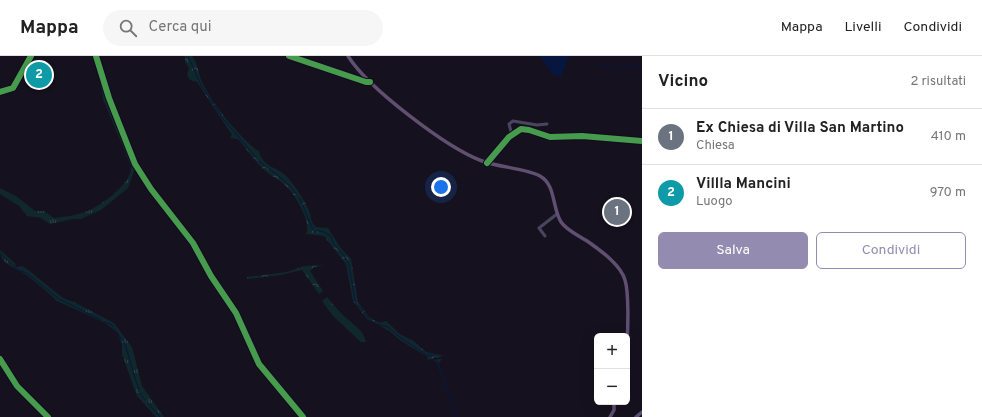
<!DOCTYPE html>
<html lang="it">
<head>
<meta charset="utf-8">
<style>
  body { margin:0; font-family:Overpass,sans-serif; background:#f6f6f6; color:#222 }
  .controls { position:absolute; right:12px; bottom:12px; display:grid; overflow:hidden; border-radius:6px; box-shadow:0 4px 16px #0002 }
  .controls button { width:36px; height:36px; display:grid; place-items:center; padding:0; border:0; border-bottom:1px solid #e0e0e0; background:#fff; color:#222; font:20px sans-serif }
  .you { position:absolute; left:441px; top:131px; width:14px; height:14px; margin:-10px; border:3px solid #fff; border-radius:50%; background:#1a73e8; box-shadow:0 0 0 6px #1a73e833 }
  .badge { display:grid; place-items:center; width:26px; height:26px; border-radius:50%; background:#948cb0; color:#fff; font-size:13px; font-weight:700 }
  .pin { position:absolute; translate:-50% -50%; border:2px solid #fff; box-shadow:0 1px 4px #0006 }
  .list { margin:0; padding:0; list-style:none }
  h2 { display:flex; justify-content:space-between; align-items:center; height:52px; margin:0; padding:0 16px; font-size:17px }
  h2 small { font-size:13px; font-weight:400; color:#767676 }
  .list li { display:grid; grid-template-columns:26px 1fr auto; gap:12px; align-items:center; box-sizing:border-box; height:56px; padding:0 16px; border-top:1px solid #e0e0e0 }
  .list b { display:block; font-size:15px; white-space:nowrap }
  .list p { margin:0; font-size:13px; white-space:nowrap; color:#767676 }
  .list em { font-size:13px; font-style:normal; color:#767676 }
  .actions { display:flex; gap:8px; padding:12px 16px }
  .actions a { flex:1; padding:9px 0; border:1px solid #948cb0; border-radius:6px; text-align:center; font-size:14px; color:#948cb0 }
  .actions .main { background:#948cb0; color:#fff }
  .icon { flex:none; width:22px; height:22px; fill:none; stroke:currentColor; stroke-width:2; stroke-linecap:round; stroke-linejoin:round }
  .map { position:relative; flex:none; width:642px; height:361px; overflow:hidden }
  header { display:flex; align-items:center; gap:24px; box-sizing:border-box; height:56px; padding:0 20px; background:#fff; border-bottom:1px solid #e0e0e0 }
  header strong { font-size:19px }
  nav { display:flex; gap:22px; margin-inline-start:auto; font-size:14px }
  .search { width:280px; height:36px; background:#f6f6f6; display:flex; align-items:center; gap:10px; box-sizing:border-box; padding:0 14px; border-radius:22px; color:#767676; font-size:15px }
  main { display:flex }
  aside { flex:1; background:#fff }
  .map>svg:first-child { display:block }
  .grass { fill:url(#grass-tufts) }
  .forest { fill:url(#forest-crowns) }
  .water { fill:#07163f }
  .lines { fill:none; stroke-linecap:round; stroke-linejoin:round }
  .stream { stroke:#07163f; stroke-width:1 }
  .minor { stroke:#4a455f; stroke-width:3 }
  .major { stroke:#5f4f70; stroke-width:3.5 }
  .cycleway-casing { stroke:#130c23; stroke-width:8 }
  .cycleway { stroke:#469c4c; stroke-width:6 }
</style>
</head>
<body>
<header>
<strong>Mappa</strong>
<div class="search"><svg class="icon" aria-label="search" viewBox="0 0 24 24"><circle cx="10" cy="10" r="6"/><path d="M15 15l6 6"/></svg>Cerca qui</div>
<nav><a>Mappa</a><a>Livelli</a><a>Condividi</a></nav>
</header>
<main>
<div class="map">
<svg width="642" height="361" viewBox="0 0 642 361">
  <defs>
    <pattern id="grass-tufts" width="24" height="20" patternUnits="userSpaceOnUse"><rect width="24" height="20" fill="#10272b"/><path d="M3 7l-1-3M5 7V3M7 7l1-3M15 17l-1-3M17 17v-4M19 17l1-3" fill="none" stroke="#32454b"/></pattern>
    <pattern id="forest-crowns" width="20" height="18" patternUnits="userSpaceOnUse"><rect width="20" height="18" fill="#10272b"/><path d="M2 6a3 3 0 1 1 6 0M12 15a3 3 0 1 1 6 0" fill="none" stroke="#32454b"/></pattern>
  </defs>
  <rect width="100%" height="100%" fill="#15111e"/>
  <path class="grass" d="M99,17L109,52L134,109V115L128,132L101,154L81,163H73L50,168L41,162L27,160L19,150L0,138V132L16,140L35,155H44L54,162C63,161 73,160 82,157C97,153 133,128 131,110L103,43Z
    M0,194L15,207L16,211L22,210L27,213L63,242L74,246L114,267L132,291L142,330L164,361H156L137,340L134,332L122,298V289L118,277L104,266L57,245C49,237 39,229 29,221C19,212 0,210 0,194Z"/>
  <path class="forest" d="M185,0H192C199,9 198,19 203,28C216,53 235,75 255,93L259,95C262,112 280,111 289,123C297,133 304,143 309,155C312,161 310,166 316,171L328,172L340,191L351,203L358,246L369,261L379,267L386,265L400,278L415,286L426,296L444,300L427,304L428,301L401,285L388,274L367,263L353,245L346,208L324,180L306,178C312,166 295,139 287,131C279,123 269,119 262,112C253,103 246,92 238,83L230,82L232,79L197,26C192,25 189,24 187,19L189,12L185,6Z
    M325,209L314,211L310,215L323,235L319,238L302,214L281,219L247,223V221L287,216L304,210Z
    M327,241C332,247 337,253 342,258C350,267 364,273 366,286H361L333,260L322,245Z
    M438,303H442L439,307L440,313L456,361L437,306L434,304Z"/>
  <path class="water" d="M540,0H569L561,21L553,19Z"/>
  <g class="lines">
    <path class="stream" d="M188,0L201,29L224,64L261,107L285,125L291,131L300,143L313,174L324,176L331,180L333,187L345,201L349,209L355,245L369,263L374,267L388,271L401,282L427,299L436,300L456,361
      M597,8L619,13L642,9
      M0,197L17,213L28,218L59,243L112,269L125,288L135,322L141,339L160,361"/>
    <path class="minor" d="M96,0L109,42L135,108L151,133L193,187L211,220L236,257L259,308L303,361
      M289,0L366,26H370
      M0,36L13,32L31,0
      M512,79L509,68L513,65L537,69L547,68
      M487,107L509,81L521,73L529,74L550,81L582,80L642,85
      M545,180L539,172L557,158
      M0,303L17,330L48,361"/>
    <path class="major" d="M348,0C368,32 447,92 482,105C498,111 528,113 540,120C556,129 552,152 561,166C567,175 580,180 590,187C601,195 621,209 625,224C629,237 628,272 627,287
      M610,361L614,354V346
      M636,361L642,356"/>
    <g class="cycleway-casing">
      <path id="cycleway" d="M96,0L109,42L135,108L151,133L193,187L211,220L236,257L259,308L303,361
        M289,0L366,26H370
        M0,36L13,32L31,0
        M487,107L509,81L521,73L529,74L550,81L582,80L642,85
        M0,303L17,330L48,361"/>
    </g>
    <use href="#cycleway" class="cycleway"/>
  </g>
</svg>
<div class="controls">
<button>+</button>
<button>−</button>
</div>
<div class="you"></div>
<div class="pin badge" style="left:617px;top:156px;background:#6b7280">1</div>
<div class="pin badge" style="left:39px;top:19px;background:#0f9aa8">2</div>
</div>
<aside>
<h2>Vicino<small>2 risultati</small></h2>
<ul class="list">
<li><span class="badge" style="background:#6b7280">1</span><div><b>Ex Chiesa di Villa San Martino</b><p>Chiesa</p></div><em>410 m</em></li>
<li><span class="badge" style="background:#0f9aa8">2</span><div><b>Villla Mancini</b><p>Luogo</p></div><em>970 m</em></li>
</ul>
<div class="actions"><a class="main">Salva</a><a>Condividi</a></div>
</aside>
</main>
</body>
</html>
